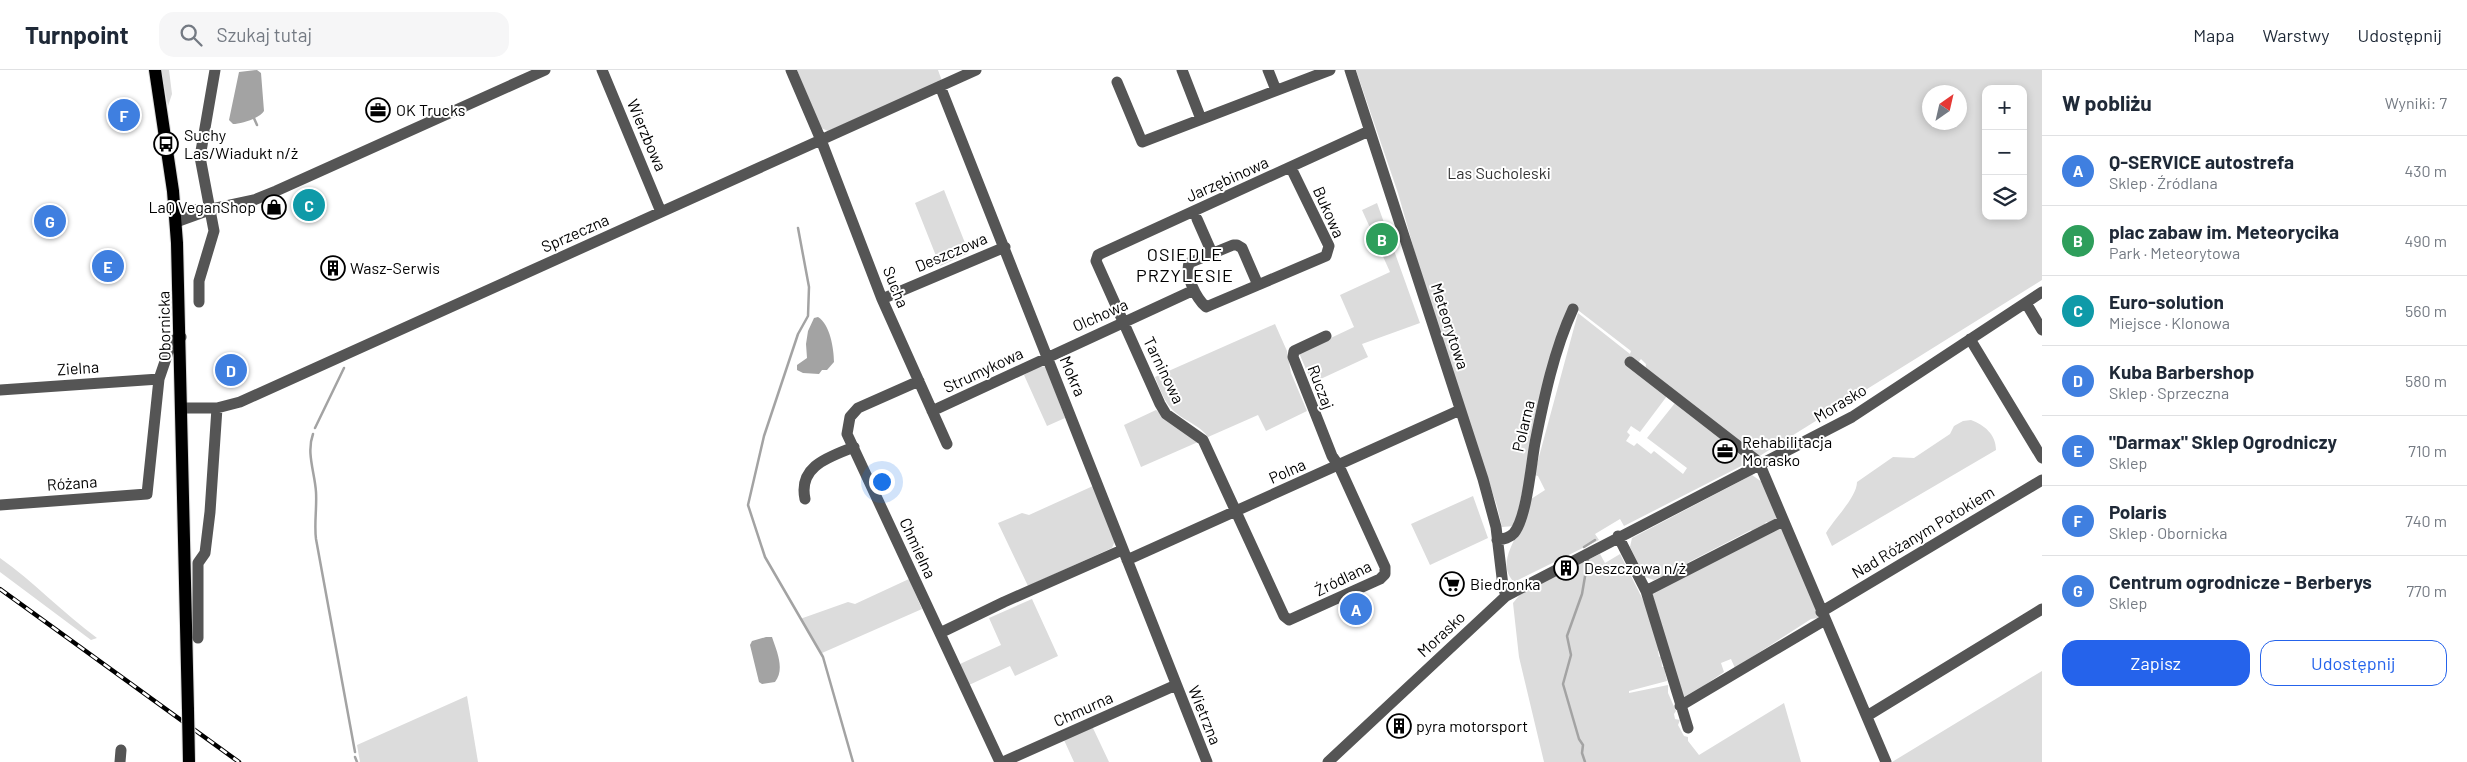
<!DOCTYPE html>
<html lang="pl">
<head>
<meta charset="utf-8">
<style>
  body { margin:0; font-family:Barlow,sans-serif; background:#f6f6f7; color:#1f2937 }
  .controls { position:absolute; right:15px; top:15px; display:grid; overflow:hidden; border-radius:10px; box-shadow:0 2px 8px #0003 }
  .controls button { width:45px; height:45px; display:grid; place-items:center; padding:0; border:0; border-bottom:1px solid #e0e1e3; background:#fff; color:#1f2937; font:25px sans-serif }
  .compass { position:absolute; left:1922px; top:15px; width:45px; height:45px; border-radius:50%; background:#fff; box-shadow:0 2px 8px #0003; rotate:34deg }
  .you { position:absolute; left:881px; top:411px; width:18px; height:18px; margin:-12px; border:4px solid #fff; border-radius:50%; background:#1a73e8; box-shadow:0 0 0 8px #1a73e833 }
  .badge { display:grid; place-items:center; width:32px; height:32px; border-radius:50%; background:#2563eb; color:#fff; font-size:16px; font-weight:700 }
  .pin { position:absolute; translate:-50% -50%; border:2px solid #fff; box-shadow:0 1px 5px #0006 }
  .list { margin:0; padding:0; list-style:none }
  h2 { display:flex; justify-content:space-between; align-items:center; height:65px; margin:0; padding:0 20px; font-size:21px }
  h2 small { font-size:16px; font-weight:400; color:#747a83 }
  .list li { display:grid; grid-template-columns:32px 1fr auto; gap:15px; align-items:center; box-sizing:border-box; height:70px; padding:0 20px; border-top:1px solid #e0e1e3 }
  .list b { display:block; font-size:19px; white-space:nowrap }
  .list p { margin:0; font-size:16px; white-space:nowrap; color:#747a83 }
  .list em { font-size:16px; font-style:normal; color:#747a83 }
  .actions { display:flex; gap:10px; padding:15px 20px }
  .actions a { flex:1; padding:11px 0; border:1px solid #2563eb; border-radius:15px; text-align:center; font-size:18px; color:#2563eb }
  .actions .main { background:#2563eb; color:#fff }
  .icon { flex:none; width:28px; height:28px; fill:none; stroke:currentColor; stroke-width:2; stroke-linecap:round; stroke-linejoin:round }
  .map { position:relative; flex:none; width:2042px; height:692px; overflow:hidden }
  header { display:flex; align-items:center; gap:30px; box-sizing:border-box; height:70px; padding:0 25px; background:#fff; border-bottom:1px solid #e0e1e3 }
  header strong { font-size:24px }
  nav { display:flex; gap:28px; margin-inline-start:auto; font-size:18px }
  .search { width:350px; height:45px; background:#f6f6f7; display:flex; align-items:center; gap:12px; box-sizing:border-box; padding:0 18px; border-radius:15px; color:#747a83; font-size:19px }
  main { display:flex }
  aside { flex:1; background:#fff }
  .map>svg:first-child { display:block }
  .green { fill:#dcdcdc; fill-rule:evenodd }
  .water { fill:#a3a3a3 }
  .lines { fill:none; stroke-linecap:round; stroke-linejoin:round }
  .stream { stroke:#a3a3a3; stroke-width:2.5 }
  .major-casing { stroke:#dbdbdb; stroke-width:14 }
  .minor { stroke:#555; stroke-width:11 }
  .major { stroke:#000; stroke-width:12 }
  .rail-casing { stroke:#000; stroke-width:4.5 }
  .rail { stroke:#fff; stroke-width:2.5; stroke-dasharray:8; stroke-linecap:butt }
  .major-bridge-casing { stroke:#dbdbdb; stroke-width:14; stroke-linecap:butt }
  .major-bridge { stroke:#000; stroke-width:12 }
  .labels { text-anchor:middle; stroke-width:4; stroke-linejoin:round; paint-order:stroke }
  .poi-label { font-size:16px; fill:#000; stroke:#fff; text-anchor:start }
  .street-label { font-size:16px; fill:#000; stroke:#fff }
  .park-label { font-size:16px; fill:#333; stroke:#fff }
  .neighbourhood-label { font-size:18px; letter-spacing:1px; fill:#000; stroke:#fff }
</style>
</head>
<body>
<header>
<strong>Turnpoint</strong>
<div class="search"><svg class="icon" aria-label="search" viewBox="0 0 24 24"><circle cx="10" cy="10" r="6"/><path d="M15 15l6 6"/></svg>Szukaj tutaj</div>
<nav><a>Mapa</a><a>Warstwy</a><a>Udostępnij</a></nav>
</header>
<main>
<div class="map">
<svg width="2042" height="692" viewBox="0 0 2042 692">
  <rect width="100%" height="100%" fill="#fff"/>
  <path class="green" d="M161,0H169L172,24L168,36Z
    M797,0H938L942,11L828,61L821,58Z
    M1356,0H2042V210L1758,387L1645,300L1646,294L1641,289L1637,294L1667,326L1640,362L1631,356L1627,362L1630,365L1626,371L1634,376L1637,373L1651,384L1654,381L1683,404L1687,398L1647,368L1675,333L1751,391L1624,456L1620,449L1595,464L1599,470L1514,512C1499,497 1510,479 1518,462C1523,452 1525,441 1528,431L1545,420L1538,406L1534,405L1578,243L1630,284L1631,281L1570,234L1533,370L1515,456L1502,457L1497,436L1432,243L1398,123ZM1986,19H2023V146H1986ZM1930,22H1960V52H1930Z
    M944,120L969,183L940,196L915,133Z
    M1377,133L1420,253L1362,274L1368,287L1312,313L1299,283L1354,257L1340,225L1390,202L1362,140Z
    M1275,254L1287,281L1291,303L1307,341L1266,361L1258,345L1208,367C1201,357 1190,353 1180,346C1166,337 1161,322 1155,307Z
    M1039,296L1046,297L1065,348L1047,356L1024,305Z
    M1156,340L1198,372L1141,397L1124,355Z
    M1971,350C1984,355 1996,364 1996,380L1832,476L1826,463C1834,449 1857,427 1857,412L1893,387L1914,388L1950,364L1954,356L1963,351Z
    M1752,405L1762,412L1779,447L1771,453L1766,452L1763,457L1753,462L1751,460L1689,492L1683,497L1680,496L1671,503L1666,504L1667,505L1661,508L1660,507L1654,510L1645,507L1630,477L1632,468Z
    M1093,416L1115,471L1112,478L1028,516L998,453L1022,443L1029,445Z
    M1473,426L1488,468L1430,495L1411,454Z
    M1781,455L1819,545L1818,548L1811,549L1735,598L1731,589L1721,593L1724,602L1686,628L1682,627L1652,523Z
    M1600,484L1605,493L1620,484L1645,534L1660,580L1658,581L1659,587L1661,586L1662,597H1664L1667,611L1629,621V623L1668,615V623L1676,641L1674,644L1675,649L1680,650L1678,655L1684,666L1688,667V671L1699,685L1784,633L1801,692H1544L1519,587L1513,533L1523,521Z
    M0,488C34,512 63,543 97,568L91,570L0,502Z
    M909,509L922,539L822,583L800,549L848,532L855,534Z
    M1032,529L1058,586L1015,606L1010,596L969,615L960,594L1001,575L989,548Z
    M2042,601V692H1892Z
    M467,626L478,692H360L357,675Z
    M1092,656L1109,692H1074L1064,670Z"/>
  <path class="water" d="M257,0L261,3L264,41C260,48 241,54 233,54L229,50L239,2Z
    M818,247C830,254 834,279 834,292L827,300H822L819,304L803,303L797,300V295L807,288L806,274L808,261L814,248Z
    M766,567H772C777,582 785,599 775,612L762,614L759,612L750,575L752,571Z"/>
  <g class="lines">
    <path class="stream" d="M253,46L257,55
      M798,158L809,217L808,246L798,264L764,366L748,435L765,487L823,587L853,692
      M315,358L344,298
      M313,364C306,383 315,403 316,422C317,438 314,454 316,469L355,682
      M1584,477L1595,470
      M355,687L357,692
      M1585,692L1582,683L1583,675L1579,669L1563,614L1571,585L1567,566L1582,524L1588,489"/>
    <g class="major-casing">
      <path id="major" d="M155,0L173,121L177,173L188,640"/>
    </g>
    <path class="minor" d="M602,0L661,142
      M791,0L821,70L882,229L947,374
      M1182,0L1201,49
      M1268,0L1276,20
      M1350,0L1483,409L1496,457L1503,516L1506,526
      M1117,12L1142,72L1330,0
      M940,16L1207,692
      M174,141L208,139
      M1197,149L1212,183
      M176,152L212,139L254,130L276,121L545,0
      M1233,175H1237L1242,178L1258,215L1206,237C1196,228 1185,206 1189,193Z
      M1258,215L1326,186L1329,176L1291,98
      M882,229L1005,177
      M199,232V211L214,161L200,87L215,0
      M2026,233L2042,260
      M1326,266L1294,281L1293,287L1332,386L1339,396L1385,497V504L1380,509L1289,550L1284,546L1203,370L1166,344L1160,334L1096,191L1098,185L1102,183L1369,61
      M1970,269L2042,388
      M1630,292L1755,389L1760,395L1886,692
      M919,311L858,338L850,347L847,364L1000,692
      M0,320L159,309
      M182,338H217L240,332L976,0
      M932,341L1194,220
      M805,429C798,396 829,387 854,377
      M0,435L147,424L159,309L172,271L181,267
      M1618,466L1646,521L1688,658
      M1497,470C1504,469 1510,468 1514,463C1527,447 1531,394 1535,373C1544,328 1554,280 1573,239
      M1127,490L1460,340
      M1646,521L1783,451
      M1821,542L2042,410
      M940,563L1004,532L1122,480
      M198,568V493L205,483L210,442L217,338
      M1680,636L1825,550
      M1867,646L2042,539
      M120,692L121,680
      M1003,692L1176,615
      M1328,692L1506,526L1852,347L2042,222"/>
    <use href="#major" class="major"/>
    <g class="rail-casing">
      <path id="rail" d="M0,519L239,692"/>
    </g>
    <use href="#rail" class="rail"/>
    <g class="major-bridge-casing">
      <path id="major-bridge" d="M188,640L189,692"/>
    </g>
    <use href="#major-bridge" class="major-bridge"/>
  </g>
  <defs>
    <g id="office-ring" transform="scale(1.25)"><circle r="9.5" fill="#fff" stroke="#000" stroke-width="1.5"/><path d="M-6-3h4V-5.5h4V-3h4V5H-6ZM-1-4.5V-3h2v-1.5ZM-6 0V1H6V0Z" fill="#000"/></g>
    <g id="bus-ring" transform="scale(1.25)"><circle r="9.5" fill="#fff" stroke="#000" stroke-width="1.5"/><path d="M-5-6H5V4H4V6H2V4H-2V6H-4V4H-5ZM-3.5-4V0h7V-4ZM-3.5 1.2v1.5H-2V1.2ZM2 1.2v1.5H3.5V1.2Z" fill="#000"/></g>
    <g id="shop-ring" transform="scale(1.25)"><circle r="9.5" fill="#fff" stroke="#000" stroke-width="1.5"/><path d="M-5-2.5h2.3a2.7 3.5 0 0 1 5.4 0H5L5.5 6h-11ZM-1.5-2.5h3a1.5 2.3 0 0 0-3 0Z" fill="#000"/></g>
    <g id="building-ring" transform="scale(1.25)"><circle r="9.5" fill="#fff" stroke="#000" stroke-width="1.5"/><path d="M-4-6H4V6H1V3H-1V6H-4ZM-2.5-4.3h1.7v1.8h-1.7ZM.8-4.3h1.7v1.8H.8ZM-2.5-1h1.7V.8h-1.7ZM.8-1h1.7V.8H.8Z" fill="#000"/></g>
    <g id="supermarket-ring" transform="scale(1.25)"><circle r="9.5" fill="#fff" stroke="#000" stroke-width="1.5"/><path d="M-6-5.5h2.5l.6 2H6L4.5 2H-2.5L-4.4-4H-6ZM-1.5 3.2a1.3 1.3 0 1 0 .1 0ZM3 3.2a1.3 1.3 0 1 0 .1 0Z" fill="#000"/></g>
  </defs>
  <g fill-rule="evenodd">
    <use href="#office-ring" x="378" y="40"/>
    <use href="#bus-ring" x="166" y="74"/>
    <use href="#shop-ring" x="274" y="137"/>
    <use href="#building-ring" x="333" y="198"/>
    <use href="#office-ring" x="1725" y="381"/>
    <use href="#building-ring" x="1566" y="498"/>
    <use href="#supermarket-ring" x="1452" y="514"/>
    <use href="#building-ring" x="1399" y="656"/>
  </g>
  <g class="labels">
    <g class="poi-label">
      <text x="396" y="46">OK Trucks</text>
      <text x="184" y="71">Suchy<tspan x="184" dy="18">Las/Wiadukt n/ż</tspan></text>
      <text x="256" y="143" text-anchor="end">LaQ VeganShop</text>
      <text x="350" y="204">Wasz-Serwis</text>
      <text x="1742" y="378">Rehabilitacja<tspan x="1742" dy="18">Morasko</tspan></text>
      <text x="1584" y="504">Deszczowa n/ż</text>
      <text x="1470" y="520">Biedronka</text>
      <text x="1416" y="662">pyra motorsport</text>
    </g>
    <g class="street-label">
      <text transform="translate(647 65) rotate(67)" y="6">Wierzbowa</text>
      <text transform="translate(1227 109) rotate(-24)" y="6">Jarzębinowa</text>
      <text transform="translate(1329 142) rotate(66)" y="6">Bukowa</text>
      <text transform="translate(575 163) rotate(-24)" y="6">Sprzeczna</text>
      <text transform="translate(951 182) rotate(-23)" y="6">Deszczowa</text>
      <text transform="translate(896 217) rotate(68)" y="6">Sucha</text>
      <text transform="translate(1100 245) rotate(-24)" y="6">Olchowa</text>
      <text transform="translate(164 256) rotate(-91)" y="6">Obornicka</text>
      <text transform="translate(1450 256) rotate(72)" y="6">Meteorytowa</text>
      <text transform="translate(78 298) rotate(-4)" y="6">Zielna</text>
      <text transform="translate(983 300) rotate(-25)" y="6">Strumykowa</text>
      <text transform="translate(1164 300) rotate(64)" y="6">Tarninowa</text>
      <text transform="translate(1073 306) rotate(67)" y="6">Mokra</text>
      <text transform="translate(1321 317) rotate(69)" y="6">Ruczaj</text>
      <text transform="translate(1840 333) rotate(-31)" y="6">Morasko</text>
      <text transform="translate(1523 356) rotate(-77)" y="6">Polarna</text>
      <text transform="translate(1287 401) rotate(-24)" y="6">Polna</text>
      <text transform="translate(72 413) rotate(-4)" y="6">Różana</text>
      <text transform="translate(1923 462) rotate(-31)" y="6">Nad Różanym Potokiem</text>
      <text transform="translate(918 478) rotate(65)" y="6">Chmielna</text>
      <text transform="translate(1343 508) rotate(-26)" y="6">Źródlana</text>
      <text transform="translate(1441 564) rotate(-43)" y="6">Morasko</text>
      <text transform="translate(1083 639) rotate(-24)" y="6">Chmurna</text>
      <text transform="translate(1205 645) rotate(68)" y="6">Wietrzna</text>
    </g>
    <g class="park-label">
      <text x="1499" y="109">Las Sucholeski</text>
    </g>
    <g class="neighbourhood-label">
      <text x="1185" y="191">OSIEDLE<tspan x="1185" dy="21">PRZYLESIE</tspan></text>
    </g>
  </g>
</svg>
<div class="controls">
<button>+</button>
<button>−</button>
<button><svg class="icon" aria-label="layers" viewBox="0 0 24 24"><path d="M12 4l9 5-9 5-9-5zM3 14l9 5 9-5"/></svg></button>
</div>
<svg class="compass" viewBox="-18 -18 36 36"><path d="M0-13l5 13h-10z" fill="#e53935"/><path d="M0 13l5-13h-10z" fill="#747a83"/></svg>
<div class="you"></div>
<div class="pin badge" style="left:1356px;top:539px;background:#3f7fe0">A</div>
<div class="pin badge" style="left:1382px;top:169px;background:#2e9e5b">B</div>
<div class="pin badge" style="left:309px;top:135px;background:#0f9aa8">C</div>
<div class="pin badge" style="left:231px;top:300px;background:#3f7fe0">D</div>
<div class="pin badge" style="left:108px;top:196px;background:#3f7fe0">E</div>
<div class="pin badge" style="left:124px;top:45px;background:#3f7fe0">F</div>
<div class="pin badge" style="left:50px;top:151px;background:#3f7fe0">G</div>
</div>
<aside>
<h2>W pobliżu<small>Wyniki: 7</small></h2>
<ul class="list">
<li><span class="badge" style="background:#3f7fe0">A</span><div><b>Q-SERVICE autostrefa</b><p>Sklep · Źródlana</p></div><em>430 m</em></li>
<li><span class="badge" style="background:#2e9e5b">B</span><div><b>plac zabaw im. Meteorycika</b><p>Park · Meteorytowa</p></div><em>490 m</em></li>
<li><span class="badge" style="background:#0f9aa8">C</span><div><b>Euro-solution</b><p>Miejsce · Klonowa</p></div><em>560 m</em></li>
<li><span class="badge" style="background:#3f7fe0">D</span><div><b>Kuba Barbershop</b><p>Sklep · Sprzeczna</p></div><em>580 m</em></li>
<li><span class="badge" style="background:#3f7fe0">E</span><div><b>&quot;Darmax&quot; Sklep Ogrodniczy</b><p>Sklep</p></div><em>710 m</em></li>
<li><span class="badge" style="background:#3f7fe0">F</span><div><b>Polaris</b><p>Sklep · Obornicka</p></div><em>740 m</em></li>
<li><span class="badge" style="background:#3f7fe0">G</span><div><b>Centrum ogrodnicze - Berberys</b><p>Sklep</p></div><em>770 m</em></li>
</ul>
<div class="actions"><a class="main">Zapisz</a><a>Udostępnij</a></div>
</aside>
</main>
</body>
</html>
